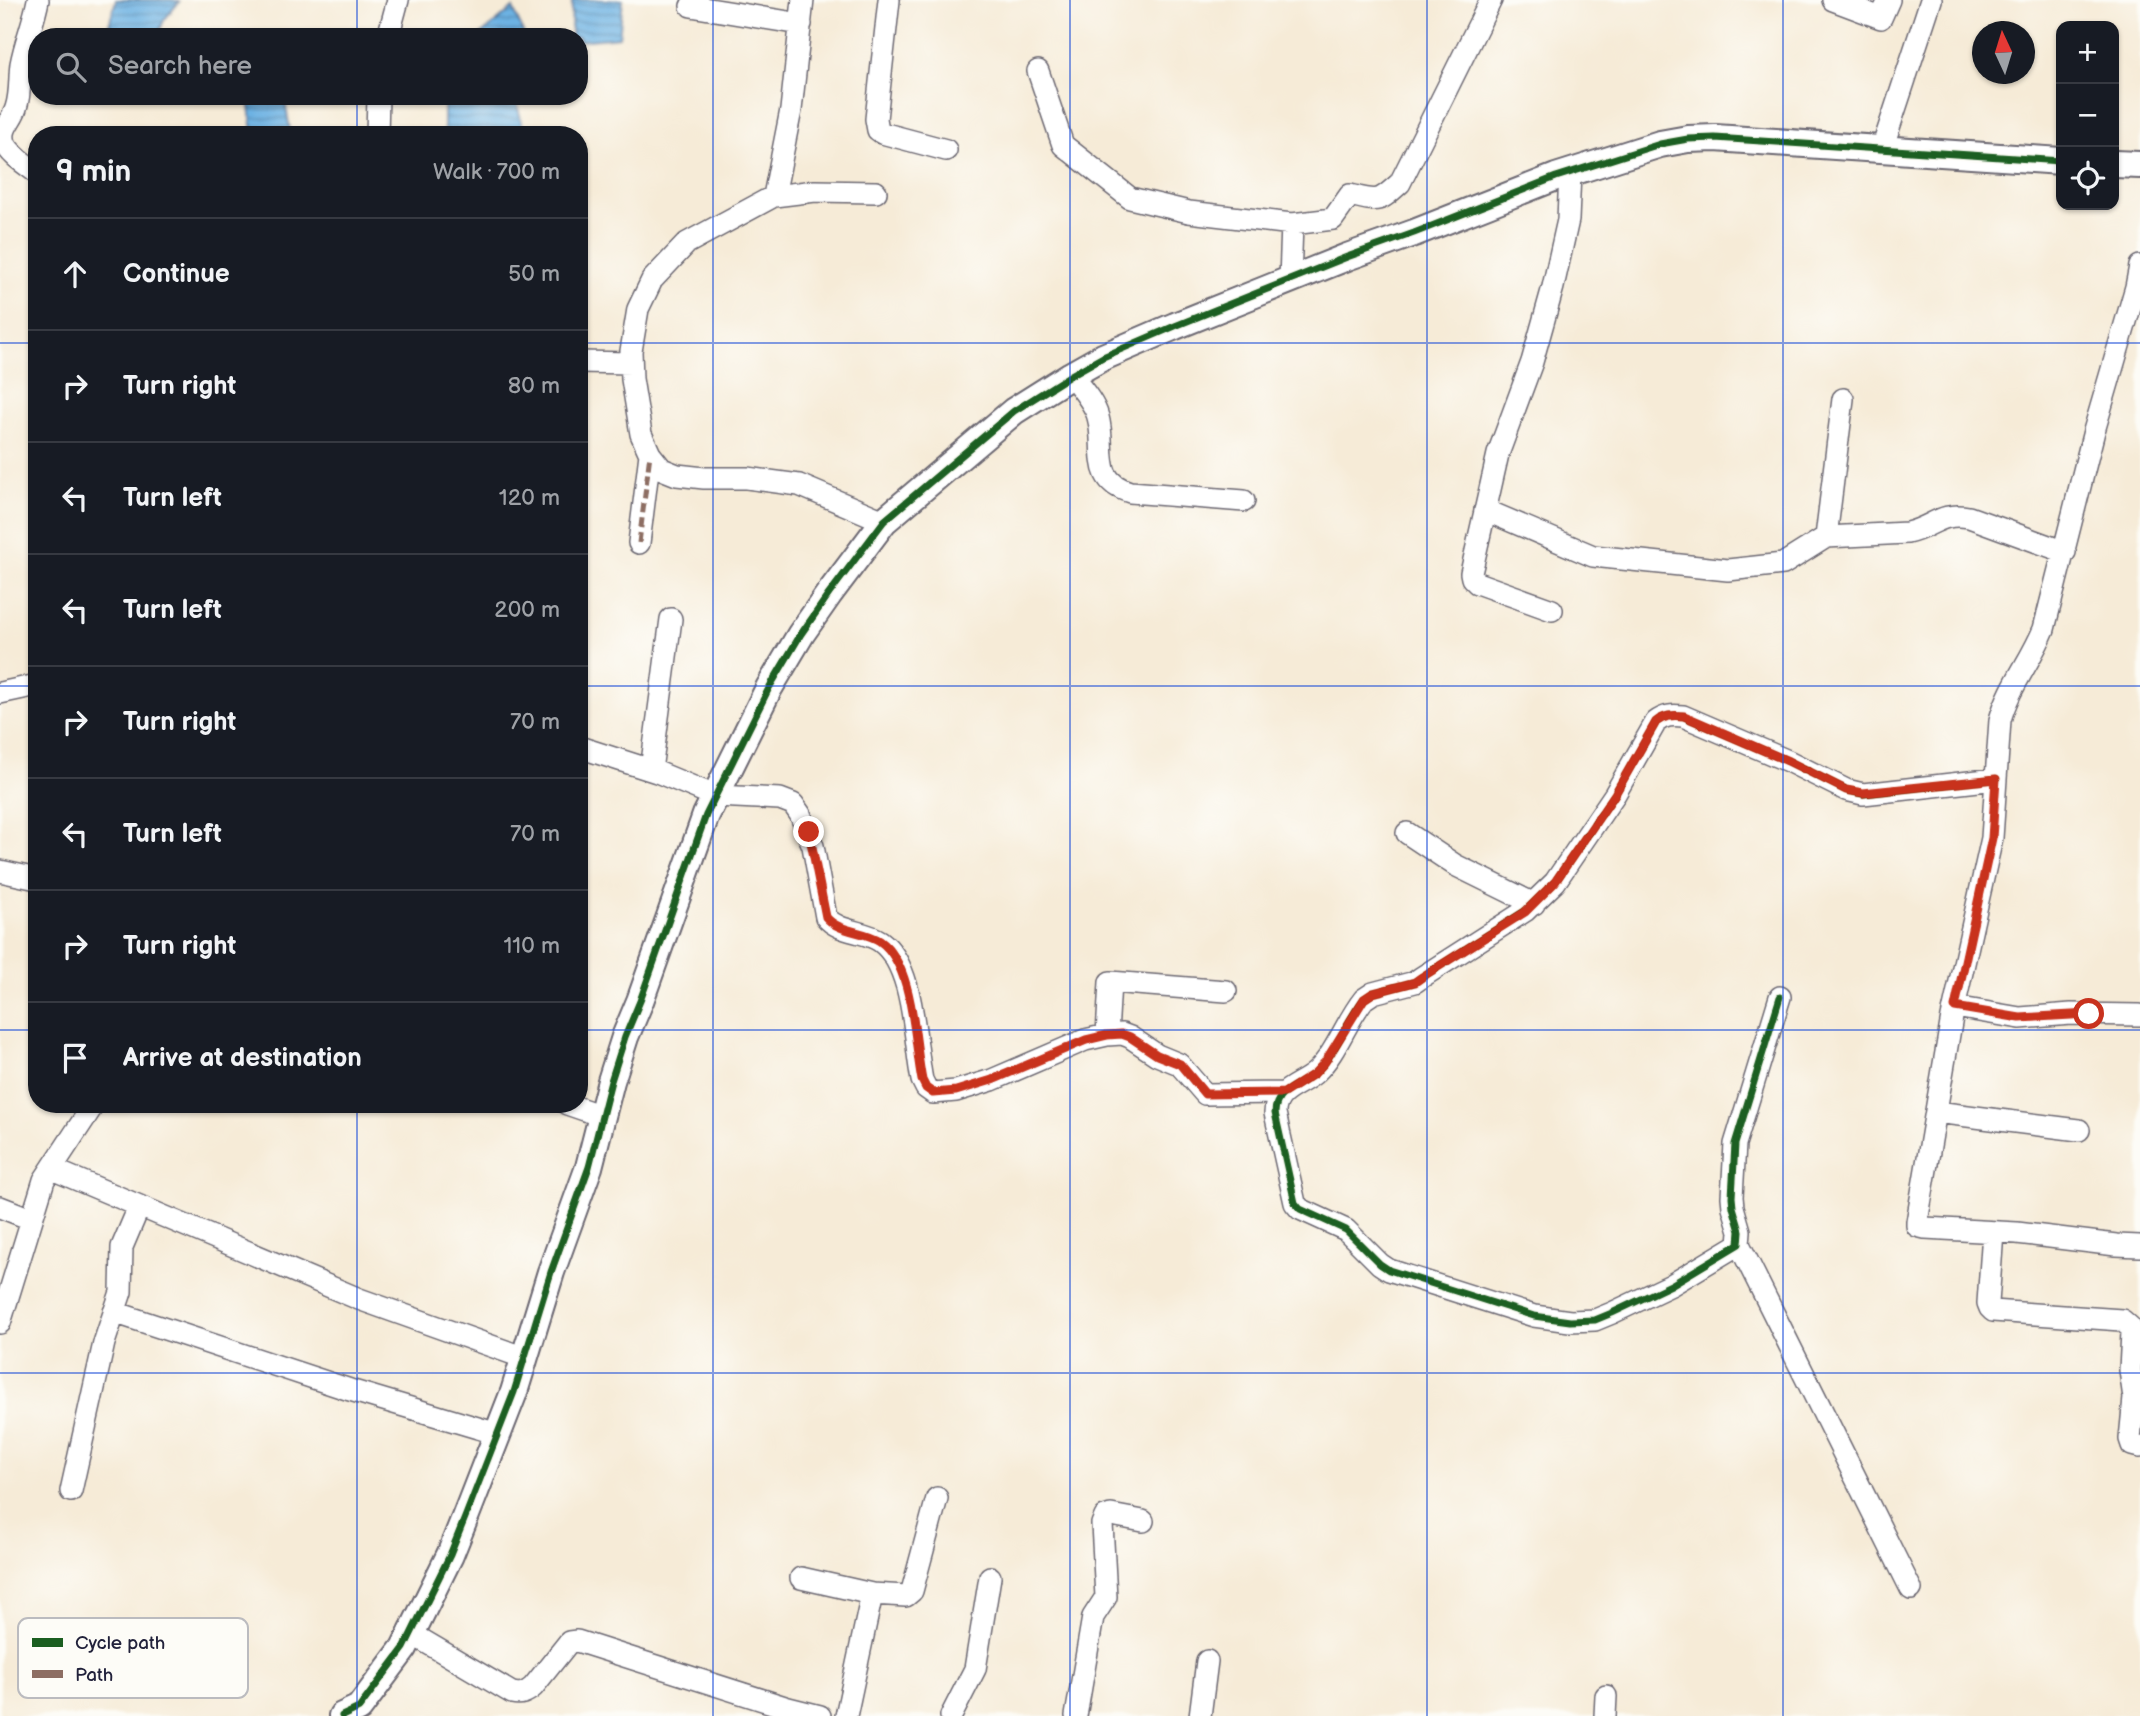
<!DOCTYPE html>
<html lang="en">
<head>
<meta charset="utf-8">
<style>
  body { margin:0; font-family:"Balsamiq Sans",sans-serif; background:#242831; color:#f1f3f6 }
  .controls { position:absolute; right:21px; top:21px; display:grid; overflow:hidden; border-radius:14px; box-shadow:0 2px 5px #0004 }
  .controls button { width:63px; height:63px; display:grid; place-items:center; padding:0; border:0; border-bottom:2px solid #363941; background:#171b24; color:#f1f3f6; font:35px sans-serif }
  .compass { position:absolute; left:1972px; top:21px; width:63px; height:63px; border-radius:50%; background:#171b24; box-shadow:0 2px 5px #0004; rotate:356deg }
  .stop { position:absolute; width:21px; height:21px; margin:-16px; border:5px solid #c8321e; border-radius:50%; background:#fff }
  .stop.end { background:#c8321e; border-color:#fff; box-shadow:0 2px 7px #0008 }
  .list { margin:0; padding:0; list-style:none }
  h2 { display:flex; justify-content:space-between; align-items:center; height:91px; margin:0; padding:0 28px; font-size:30px }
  h2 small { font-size:23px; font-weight:400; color:#9ea1a6 }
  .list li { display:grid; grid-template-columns:46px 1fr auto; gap:21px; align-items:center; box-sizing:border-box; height:112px; padding:0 28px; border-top:2px solid #363941 }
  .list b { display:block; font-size:26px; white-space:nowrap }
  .list em { font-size:23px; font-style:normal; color:#9ea1a6 }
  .icon { flex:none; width:38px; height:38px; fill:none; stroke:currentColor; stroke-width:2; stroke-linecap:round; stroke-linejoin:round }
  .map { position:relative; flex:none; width:2140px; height:1716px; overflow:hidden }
  .search { position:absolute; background:#171b24; box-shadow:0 2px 5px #0004; left:28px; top:28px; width:560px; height:77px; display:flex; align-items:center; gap:18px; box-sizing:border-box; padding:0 24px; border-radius:28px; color:#9ea1a6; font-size:26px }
  .panel { position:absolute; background:#171b24; box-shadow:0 2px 5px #0004; left:28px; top:126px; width:560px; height:987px; border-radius:28px }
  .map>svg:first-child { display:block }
  .water { fill:url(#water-rules); stroke:#486a8f; stroke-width:2 }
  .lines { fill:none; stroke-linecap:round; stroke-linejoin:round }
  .minor-casing { stroke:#6c6872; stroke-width:24 }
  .tertiary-casing { stroke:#6c6872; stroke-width:30 }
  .minor { stroke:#fff; stroke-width:21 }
  .tertiary { stroke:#fff; stroke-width:26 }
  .quiet { stroke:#8d6e63; stroke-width:5; stroke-dasharray:10 5; stroke-linecap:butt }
  .cycleway-casing { stroke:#fdfcf7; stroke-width:11 }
  .cycleway { stroke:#1b5e20; stroke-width:7 }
  .route { stroke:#c8321e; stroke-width:9 }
  .grid { fill:none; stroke:#1d4ed8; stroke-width:2; stroke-opacity:0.55 }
  .key { fill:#fdfcf7; stroke:#bbbbbf; stroke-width:2 }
  .key-label { font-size:19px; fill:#22223b }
</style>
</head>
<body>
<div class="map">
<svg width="2140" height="1716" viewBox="0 0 2140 1716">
  <defs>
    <pattern id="water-rules" width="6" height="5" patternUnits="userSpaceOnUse" patternTransform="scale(1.75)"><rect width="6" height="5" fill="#6db2e3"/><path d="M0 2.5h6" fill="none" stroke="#5990b9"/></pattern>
  </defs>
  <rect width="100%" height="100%" fill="#fdfcf7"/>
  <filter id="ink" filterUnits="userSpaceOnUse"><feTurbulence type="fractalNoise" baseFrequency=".0143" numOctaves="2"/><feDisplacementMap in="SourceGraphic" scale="14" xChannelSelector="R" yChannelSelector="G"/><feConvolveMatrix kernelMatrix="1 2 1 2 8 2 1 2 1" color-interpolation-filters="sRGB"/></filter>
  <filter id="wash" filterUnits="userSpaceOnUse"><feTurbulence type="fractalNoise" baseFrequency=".00686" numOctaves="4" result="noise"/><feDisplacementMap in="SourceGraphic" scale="28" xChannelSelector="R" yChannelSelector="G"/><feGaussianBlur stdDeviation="1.57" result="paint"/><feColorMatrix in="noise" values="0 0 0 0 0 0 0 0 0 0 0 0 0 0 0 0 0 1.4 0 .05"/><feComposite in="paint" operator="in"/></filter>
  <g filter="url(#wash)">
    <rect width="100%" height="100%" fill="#f6ebd7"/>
    <path class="water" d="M116,0H172L179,2L164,20L157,37H130L109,25Z
      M572,0H623L619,37L579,41V37H571Z
      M513,8L525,37H478Z
      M249,96H284L291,135H253Z
      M446,96H515L522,124L514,135H451L444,128V103Z"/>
  </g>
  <g filter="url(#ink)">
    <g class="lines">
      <g class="minor-casing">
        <path id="minor" d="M889,0L876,119L878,130L882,133L946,150
          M1833,0L1881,18L1889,0
          M691,6L801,24
          M388,37L398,0
          M1038,71L1063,145L1130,198L1189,212L1292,224
          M377,135L378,96
          M1882,149L1931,0
          M37,173C27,165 10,155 5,143C0,128 12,121 16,108C21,93 19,79 21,64C25,42 34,22 38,0
          M876,192L815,191L774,196L687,243L652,280L638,309L631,351L632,379L641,434L650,454L662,469L677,475L704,478H747L799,485L884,521
          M774,196L791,110L803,0
          M2140,266L2136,287L2094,431L2044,629C2031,661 2009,687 2000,720L1992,838L1952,1017L1917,1222V1226L1925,1228L2017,1233L2116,1245L2140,1246
          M1290,280L1292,224L1333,219L1350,195C1379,202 1378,203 1400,183L1491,0
          M579,362L631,363
          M1071,375C1080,387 1094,402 1098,417C1107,449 1090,480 1130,492L1244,501
          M1485,510L1593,556L1728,570L1783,564L1826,537L1907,533C1934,527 1939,512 1969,517L2065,552
          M1826,537L1843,399
          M639,543L650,454
          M1552,610L1477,583L1472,578L1471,573L1498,454L1532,362L1553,287L1568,220L1570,172
          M0,693L37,685
          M579,747L657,772L715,796L780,799L793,804L800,814L813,846L826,917C839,933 864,930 880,941C915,966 914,1041 922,1080L926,1088L933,1093L956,1091L992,1080L1085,1040L1107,1035L1122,1034L1130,1037L1157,1055L1179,1064L1205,1094L1284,1093
          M651,770L671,619
          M1407,833L1455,865L1534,904
          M0,871L37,879
          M1780,997L1735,1144L1732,1197L1733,1207L1740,1231L1739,1244L1671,1285L1612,1313L1595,1320L1570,1321L1534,1316L1389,1270L1380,1264L1346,1230L1300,1209L1295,1203L1275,1113C1275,1089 1301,1086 1316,1072C1337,1052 1346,1021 1364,999L1373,993L1415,982L1422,977L1525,911L1555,882L1615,794L1656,722C1665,715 1672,715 1683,716L1788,761L1846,790L1863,794L1996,779
          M1955,1007L2020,1018L2071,1014L2140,1015
          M1107,1035L1110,982L1226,991
          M567,1104L602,1116
          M1936,1112L2079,1130
          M52,1169L359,1299L525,1358
          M0,1207L31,1219
          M1993,1232L1988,1303L1990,1308L1993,1311L2122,1320L2130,1327L2132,1332L2130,1370L2134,1398L2130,1439L2132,1445L2140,1447
          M1739,1244L1911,1589
          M114,1312L350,1390L498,1434
          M0,1323L44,1180L94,1104
          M71,1491L104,1343L121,1292L122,1247L139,1207
          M801,1578L872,1594
          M412,1634L512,1693C521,1695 526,1693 533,1687L569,1642L577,1641L788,1708L820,1716
          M846,1716L872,1594L906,1596L912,1591L937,1498
          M951,1716L975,1669L990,1577
          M1076,1716L1093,1617L1106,1597L1102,1524L1105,1517L1111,1515L1143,1521
          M1200,1716L1207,1661
          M1605,1716L1606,1696"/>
      </g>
      <g class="tertiary-casing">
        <path id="tertiary" d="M2114,164L2140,165
          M342,1716L359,1708L404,1648L450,1555L466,1515L514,1392L551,1272L589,1167L611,1081L625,1037L640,1001L706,815L769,688L801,634L829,594L884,521L1014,411L1071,375L1103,357L1175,326L1347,257L1414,233L1556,177L1660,144L1688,139L1715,138L2061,161"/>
      </g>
      <use href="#minor" class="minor"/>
      <use href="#tertiary" class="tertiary"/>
      <path class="quiet" d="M639,543L650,454"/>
      <g class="cycleway-casing">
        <path id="cycleway" d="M1780,997L1735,1144L1732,1197L1733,1207L1740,1231L1739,1244L1671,1285L1612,1313L1595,1320L1570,1321L1534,1316L1389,1270L1380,1264L1346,1230L1300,1209L1295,1203L1275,1113C1275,1089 1301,1086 1316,1072C1337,1052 1346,1021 1364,999L1373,993L1415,982L1422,977L1525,911L1555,882L1615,794L1656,722C1665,715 1672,715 1683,716L1788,761L1846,790L1863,794L1996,779
          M342,1716L359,1708L404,1648L450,1555L466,1515L514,1392L551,1272L589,1167L611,1081L625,1037L640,1001L706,815L769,688L801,634L829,594L884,521L1014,411L1071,375L1103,357L1175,326L1347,257L1414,233L1556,177L1660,144L1688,139L1715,138L2061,161"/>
      </g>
      <use href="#cycleway" class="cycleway"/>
    </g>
  </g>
  <g class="lines" filter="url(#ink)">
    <path class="route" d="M809,832L826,917C839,933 864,930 880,941C914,965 914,1041 922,1080L926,1088L933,1093L956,1091L992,1080L1086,1040L1107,1035L1122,1034L1130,1037L1157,1055L1180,1064L1205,1094L1284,1093L1314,1074L1325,1062L1364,999L1373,993L1415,982L1422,977L1525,912L1555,882L1615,794L1656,722C1665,715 1672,715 1684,716L1788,761L1846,790L1863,793L1996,779L1992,838L1955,1007L2020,1018L2089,1014"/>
  </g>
  <path class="grid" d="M357,0V37M713,0V1716M1070,0V1716M1427,0V1716M1783,0V1716M357,96V135M0,343H37M579,343H2140M0,686H37M579,686H2140M0,1030H37M579,1030H2140M357,1104V1716M0,1373H2140"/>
  <rect x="18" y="1618" width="230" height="80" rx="10" class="key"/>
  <rect x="32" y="1638" width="31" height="9" fill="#1b5e20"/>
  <rect x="32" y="1670" width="31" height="8" fill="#8d6e63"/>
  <g class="key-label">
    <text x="75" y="1649">Cycle path</text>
    <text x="75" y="1681">Path</text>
  </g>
</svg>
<div class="controls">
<button>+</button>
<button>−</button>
<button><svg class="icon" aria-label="locate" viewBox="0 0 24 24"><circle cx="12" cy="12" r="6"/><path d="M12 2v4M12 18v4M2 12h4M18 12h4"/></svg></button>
</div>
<svg class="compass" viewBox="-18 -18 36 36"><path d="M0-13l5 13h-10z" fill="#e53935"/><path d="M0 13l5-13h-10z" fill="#9ea1a6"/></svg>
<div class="stop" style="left:2089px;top:1014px"></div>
<div class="stop end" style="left:809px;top:832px"></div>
<div class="search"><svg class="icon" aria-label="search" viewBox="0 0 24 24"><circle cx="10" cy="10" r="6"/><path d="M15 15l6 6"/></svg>Search here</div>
<section class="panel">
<h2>9 min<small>Walk · 700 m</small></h2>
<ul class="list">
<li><svg class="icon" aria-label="ahead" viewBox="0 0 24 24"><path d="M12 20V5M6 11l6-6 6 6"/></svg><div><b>Continue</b></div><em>50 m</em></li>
<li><svg class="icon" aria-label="right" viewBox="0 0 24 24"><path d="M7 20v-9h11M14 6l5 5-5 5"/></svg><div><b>Turn right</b></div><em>80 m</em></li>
<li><svg class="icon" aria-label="left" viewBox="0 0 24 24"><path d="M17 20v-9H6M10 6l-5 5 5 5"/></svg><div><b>Turn left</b></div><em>120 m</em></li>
<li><svg class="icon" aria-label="left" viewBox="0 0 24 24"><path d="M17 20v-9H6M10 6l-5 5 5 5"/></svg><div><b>Turn left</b></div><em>200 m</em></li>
<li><svg class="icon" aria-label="right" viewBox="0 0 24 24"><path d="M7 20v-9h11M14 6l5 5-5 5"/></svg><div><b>Turn right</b></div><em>70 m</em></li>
<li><svg class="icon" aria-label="left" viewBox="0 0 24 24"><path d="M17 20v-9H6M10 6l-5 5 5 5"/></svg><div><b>Turn left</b></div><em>70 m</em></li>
<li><svg class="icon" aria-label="right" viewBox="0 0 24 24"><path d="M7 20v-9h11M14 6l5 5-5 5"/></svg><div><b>Turn right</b></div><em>110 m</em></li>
<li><svg class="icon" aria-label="arrive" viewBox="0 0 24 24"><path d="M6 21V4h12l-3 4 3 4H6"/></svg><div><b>Arrive at destination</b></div></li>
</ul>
</section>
</div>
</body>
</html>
